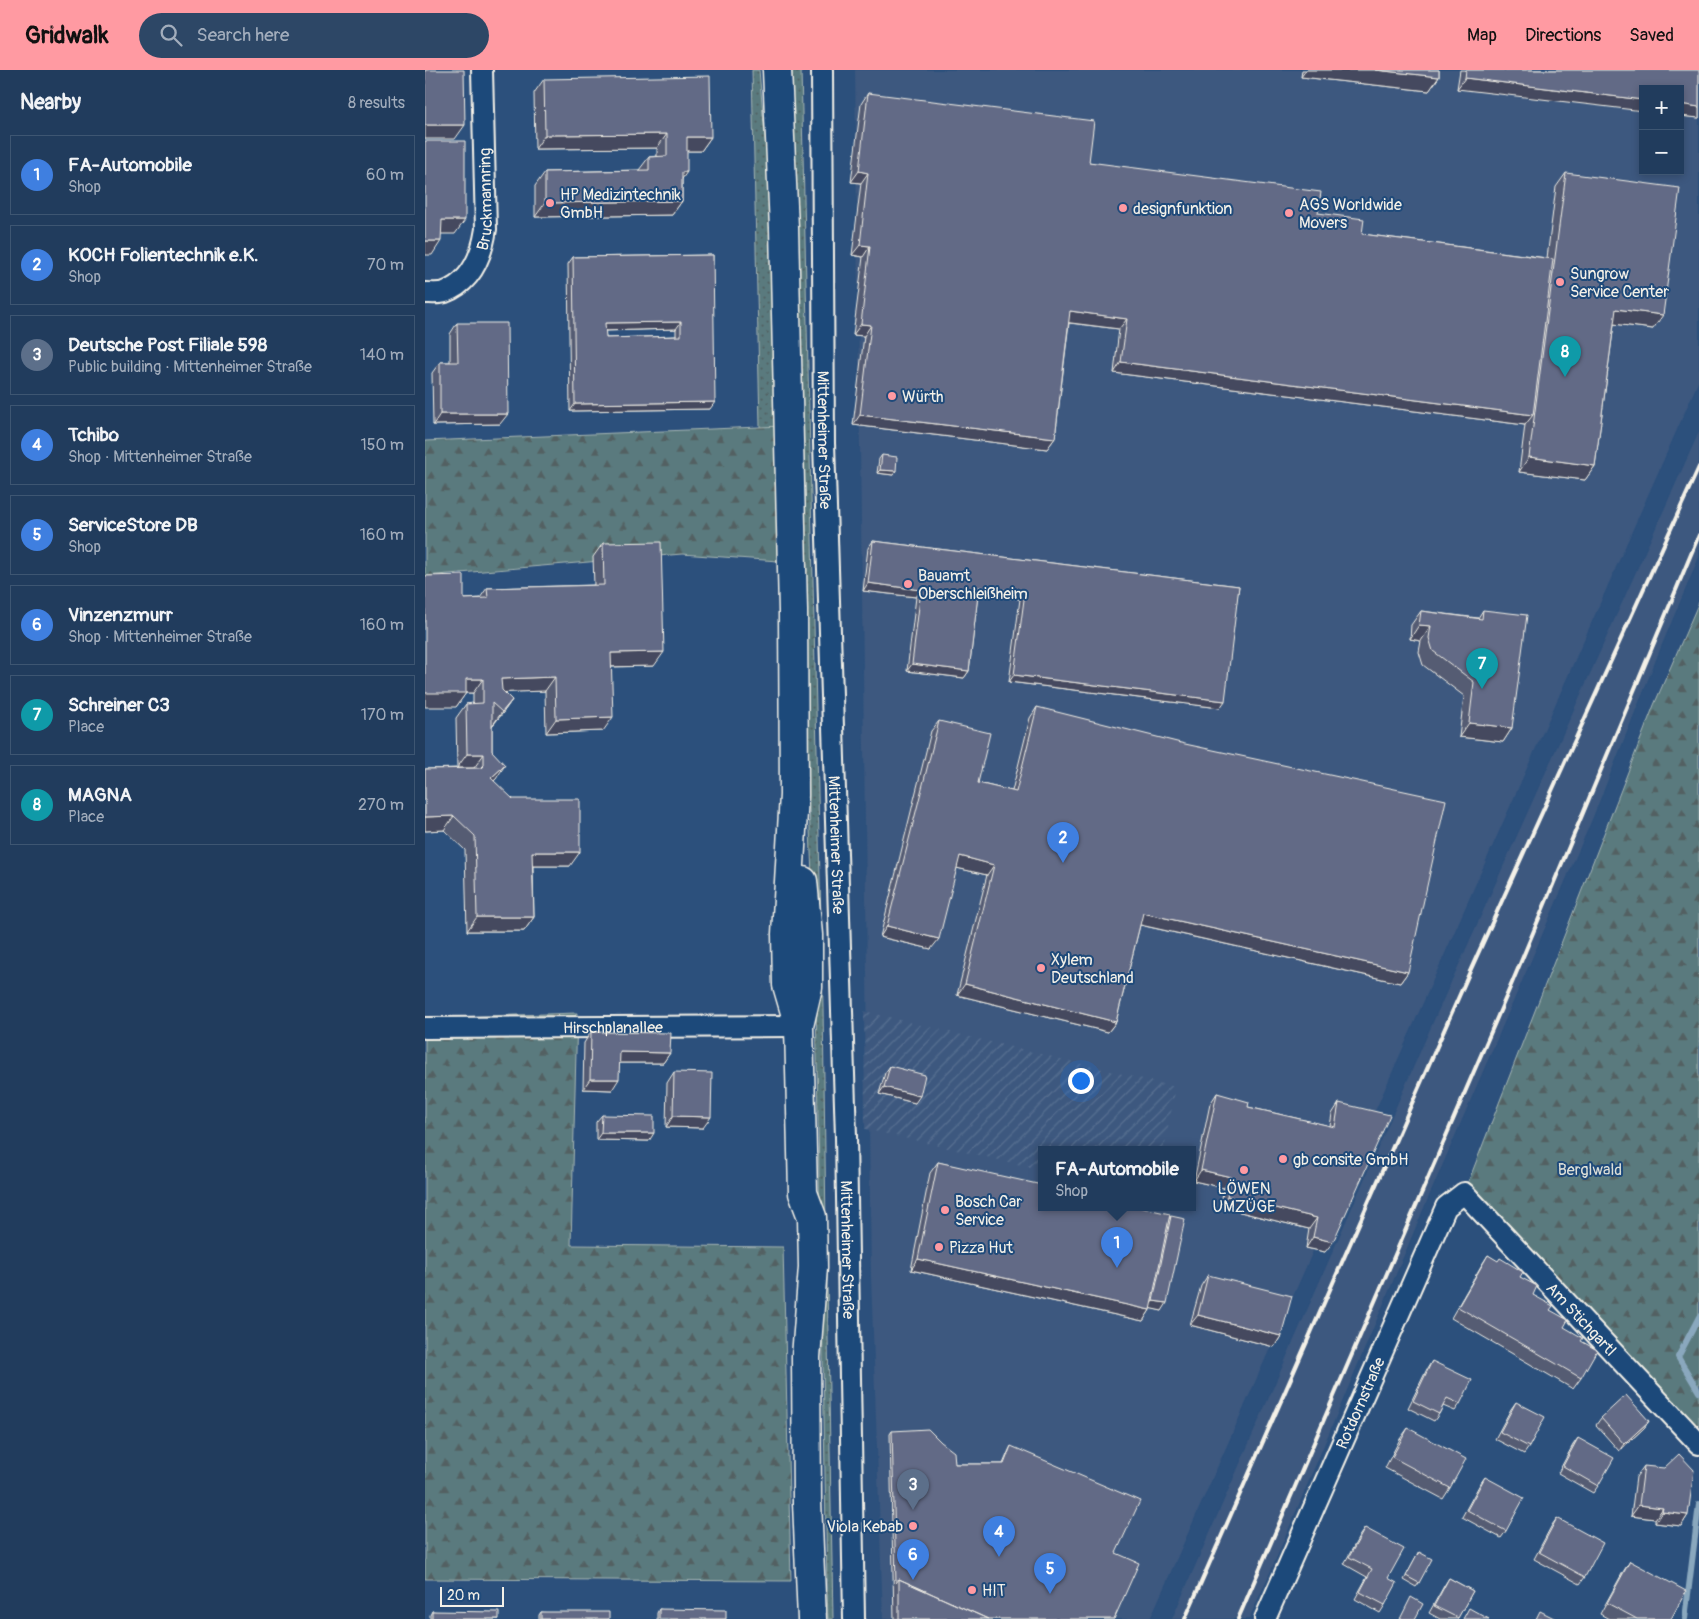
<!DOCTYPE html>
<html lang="en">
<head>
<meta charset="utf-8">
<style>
  body { margin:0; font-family:Pangolin,sans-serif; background:#2d4766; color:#f1f3f6 }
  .controls { position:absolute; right:15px; top:15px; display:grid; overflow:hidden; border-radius:0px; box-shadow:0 2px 8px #0003 }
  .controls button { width:45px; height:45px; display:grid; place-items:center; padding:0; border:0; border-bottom:1px solid #3e5672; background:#213c5d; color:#f1f3f6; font:25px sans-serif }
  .scale { position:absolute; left:15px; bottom:12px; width:64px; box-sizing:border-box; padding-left:5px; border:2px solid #f4f1e8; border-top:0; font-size:14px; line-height:18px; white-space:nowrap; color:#f4f1e8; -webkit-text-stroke:4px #1f4a7a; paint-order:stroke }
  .you { position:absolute; left:655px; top:1010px; width:18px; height:18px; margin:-12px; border:4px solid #fff; border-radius:50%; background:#1a73e8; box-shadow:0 0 0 8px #1a73e833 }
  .badge { display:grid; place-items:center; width:32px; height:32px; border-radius:50%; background:#ff9aa2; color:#fff; font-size:16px; font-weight:700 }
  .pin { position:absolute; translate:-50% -41px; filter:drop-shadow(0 1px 2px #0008) }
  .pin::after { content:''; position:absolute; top:26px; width:18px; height:15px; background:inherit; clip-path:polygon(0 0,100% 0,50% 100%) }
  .popup { position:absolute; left:613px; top:1076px; width:158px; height:65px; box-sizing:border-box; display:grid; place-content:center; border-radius:0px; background:#213c5d; filter:drop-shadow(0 1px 4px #0005); font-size:16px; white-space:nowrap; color:#a2adbc }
  .popup b { font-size:19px; color:#f1f3f6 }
  .popup::after { content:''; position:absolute; left:50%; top:100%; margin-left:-10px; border:10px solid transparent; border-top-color:#213c5d }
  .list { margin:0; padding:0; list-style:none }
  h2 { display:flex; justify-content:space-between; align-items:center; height:65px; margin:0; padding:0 20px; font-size:21px }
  h2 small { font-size:16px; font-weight:400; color:#a2adbc }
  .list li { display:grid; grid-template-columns:32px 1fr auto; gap:15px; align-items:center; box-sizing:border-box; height:80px; margin:0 10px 10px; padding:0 10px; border:1px solid #3e5672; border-radius:0px }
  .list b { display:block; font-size:19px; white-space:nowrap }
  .list p { margin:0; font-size:16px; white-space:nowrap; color:#a2adbc }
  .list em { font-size:16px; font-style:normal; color:#a2adbc }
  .icon { flex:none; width:28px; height:28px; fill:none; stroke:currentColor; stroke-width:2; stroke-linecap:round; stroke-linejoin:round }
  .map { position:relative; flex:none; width:1274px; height:1549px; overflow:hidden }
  header { display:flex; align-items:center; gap:30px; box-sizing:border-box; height:70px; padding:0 25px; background:#ff9aa2; color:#111 }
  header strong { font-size:24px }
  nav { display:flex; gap:28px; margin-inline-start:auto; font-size:18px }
  .search { width:350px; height:45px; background:#2d4766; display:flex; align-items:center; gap:12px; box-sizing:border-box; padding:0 18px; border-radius:28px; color:#a2adbc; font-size:19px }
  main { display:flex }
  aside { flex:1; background:#213c5d }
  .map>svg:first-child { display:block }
  .built { fill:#3c587f; fill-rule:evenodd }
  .industrial { fill:url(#industrial-furrows) }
  .grass { fill:url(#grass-dots); stroke:#a7b6b3 }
  .forest { fill:url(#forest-firs); stroke:#a7b6b3 }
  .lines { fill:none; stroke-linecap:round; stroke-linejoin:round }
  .stream { stroke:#8aa8be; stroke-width:6 }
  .street-casing { stroke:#f4f1e8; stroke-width:24 }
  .secondary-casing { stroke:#f4f1e8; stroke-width:31 }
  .street { stroke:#1f4a7a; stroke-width:20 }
  .secondary { stroke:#1f4a7a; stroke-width:28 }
  .rail { stroke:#f4f1e8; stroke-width:4 }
  .wall { fill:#545b73; stroke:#f4f1e8; fill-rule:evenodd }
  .shaded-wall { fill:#454a5e; stroke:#f4f1e8 }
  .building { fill:#626a86; stroke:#f4f1e8; fill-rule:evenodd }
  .poi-dot { fill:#ff9aa2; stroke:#1f4a7a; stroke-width:2 }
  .labels { text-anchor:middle; stroke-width:4; stroke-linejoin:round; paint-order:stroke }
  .poi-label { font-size:16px; fill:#f4f1e8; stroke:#1f4a7a; text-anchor:start }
  .street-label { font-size:16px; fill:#f4f1e8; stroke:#1f4a7a }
  .park-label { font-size:16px; fill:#dddfd8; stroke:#1f4a7a }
</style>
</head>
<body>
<header>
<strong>Gridwalk</strong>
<div class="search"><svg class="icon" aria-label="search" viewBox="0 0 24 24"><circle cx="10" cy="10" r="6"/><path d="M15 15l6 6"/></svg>Search here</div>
<nav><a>Map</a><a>Directions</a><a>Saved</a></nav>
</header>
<main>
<aside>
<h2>Nearby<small>8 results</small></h2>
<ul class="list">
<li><span class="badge" style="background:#3f7fe0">1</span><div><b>FA-Automobile</b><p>Shop</p></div><em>60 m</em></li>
<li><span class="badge" style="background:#3f7fe0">2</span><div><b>KOCH Folientechnik e.K.</b><p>Shop</p></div><em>70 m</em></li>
<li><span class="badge" style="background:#5c6f8a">3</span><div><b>Deutsche Post Filiale 598</b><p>Public building · Mittenheimer Straße</p></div><em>140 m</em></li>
<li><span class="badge" style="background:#3f7fe0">4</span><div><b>Tchibo</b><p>Shop · Mittenheimer Straße</p></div><em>150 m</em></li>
<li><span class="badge" style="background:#3f7fe0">5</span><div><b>ServiceStore DB</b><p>Shop</p></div><em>160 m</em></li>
<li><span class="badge" style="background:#3f7fe0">6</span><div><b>Vinzenzmurr</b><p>Shop · Mittenheimer Straße</p></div><em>160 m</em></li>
<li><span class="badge" style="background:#0f9aa8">7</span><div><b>Schreiner C3</b><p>Place</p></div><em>170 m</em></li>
<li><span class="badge" style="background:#0f9aa8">8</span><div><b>MAGNA</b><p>Place</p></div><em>270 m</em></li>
</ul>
</aside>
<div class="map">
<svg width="1274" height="1549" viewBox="0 0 1274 1549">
  <defs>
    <pattern id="industrial-furrows" width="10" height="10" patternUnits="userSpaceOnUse" patternTransform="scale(1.25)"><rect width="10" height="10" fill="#3c587f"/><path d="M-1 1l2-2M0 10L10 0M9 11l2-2" fill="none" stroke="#597091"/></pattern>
    <pattern id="grass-dots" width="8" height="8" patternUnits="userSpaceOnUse" patternTransform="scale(1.25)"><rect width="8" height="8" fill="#5a7a7e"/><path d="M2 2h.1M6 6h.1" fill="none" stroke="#526162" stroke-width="1.8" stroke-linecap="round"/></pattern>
    <pattern id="forest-firs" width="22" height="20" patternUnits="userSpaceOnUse" patternTransform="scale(1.25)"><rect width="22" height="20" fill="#5a7a7e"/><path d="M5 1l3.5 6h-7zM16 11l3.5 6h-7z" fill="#526162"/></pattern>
  </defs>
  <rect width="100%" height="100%" fill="#2c507c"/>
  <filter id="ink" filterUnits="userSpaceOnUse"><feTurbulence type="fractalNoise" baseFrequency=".02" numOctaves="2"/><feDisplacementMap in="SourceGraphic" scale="10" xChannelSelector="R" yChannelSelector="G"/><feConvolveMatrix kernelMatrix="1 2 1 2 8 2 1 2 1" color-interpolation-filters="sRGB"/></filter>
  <g filter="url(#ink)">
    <path class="built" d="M430,0H1274V310L725,1549H458L446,1207ZM1218,19H1255V101H1218ZM617,1079H767V1137H617Z
      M1274,362V487L1238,572L1168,747L998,1140L848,1496L824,1549H747L1009,950Z"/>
    <path class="industrial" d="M439,941L751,1017L739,1079H617V1100L440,1059Z"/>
    <path class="grass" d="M327,0H334L345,122L355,393L336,400Z
      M367,0H376L398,937L401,1158V1162L395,1165L390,872L380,647Z
      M396,1175L401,1176L403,1181L402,1211L408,1549H403L402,1518Z"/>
    <path class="forest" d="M358,356L353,491L257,484L0,506V371Z
      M1274,532V1374L1039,1123L1229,635Z
      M152,943L146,1175L358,1177L366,1511L0,1509V948Z"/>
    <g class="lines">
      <path class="stream" d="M1274,1247L1253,1287L1274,1322
        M1260,1549L1274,1434"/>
      <g class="street-casing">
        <g id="street">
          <path id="s1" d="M397,0L399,373L421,1067L429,1549"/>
          <path id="s2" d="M0,223C6,223 14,224 20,222C47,212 57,185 61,159L57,0"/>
          <path id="s3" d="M0,958L374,956"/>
          <path id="s4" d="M840,1549L1021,1137L1039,1123L1274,1374"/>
        </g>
      </g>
      <g class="secondary-casing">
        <path id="secondary" d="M352,0L359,158L368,541L369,725L361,864L362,915L374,956
          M378,811L383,865V917L374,956L378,1123L387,1147L388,1197L381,1287L382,1432L387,1549"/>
      </g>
      <use href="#street" class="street"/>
      <use href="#secondary" class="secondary"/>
      <path class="rail" d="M760,1549L1046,899L1274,397
        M813,1549L1087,913L1274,465"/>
    </g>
    <path class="wall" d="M877,0H1014V7L1004,21L876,7Z
      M1035,0H1274V48L1255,46V19H1032Z
      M119,9L286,67L276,81H262L257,110V131L247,145L110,147V116L120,102L214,100L224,87L232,86V78L110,79L109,23Z
      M443,23L664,92L893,143L937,164L1122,188L1131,117L1141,103L1228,259L1189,254L1170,396L1160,410L1094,402L1100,355L689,303L694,259L644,253L630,368L622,379L428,355L439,266L428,265L438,187L427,185L436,113L426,112L436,34Z
      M288,185L285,339L145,341L143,194L148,187ZM251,259V266L181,268L180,261Z
      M32,253L75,354L8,355L7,303L15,292H25V264Z
      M457,385L471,401L468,405L452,403L454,389Z
      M448,471L814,516L795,638L584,612L595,529L553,524L544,601L539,608L482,601L491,527L438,521L443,478Z
      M178,473L229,596L186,597L178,661L121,663L120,621L79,622L87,630L77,644L67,656V681L71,709L69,711L145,796H108L109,847L99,861H42L40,780L19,760L0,761V699L32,698L31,648L41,634L48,633V623H41L31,637L39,529L55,528L62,518L169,515L168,487Z
      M1058,540L1087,658L1078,672L1034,667L1039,626L998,595L994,582L996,571L985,569L986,555L996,541L1053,548Z
      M612,637L983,902L975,913L715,855L691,952L683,962L532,925L562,805L532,798L506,879L455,867L506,661L514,651L553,713L587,721L605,648Z
      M166,962L245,983L238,993H194L187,1020L158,1019L159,973Z
      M465,996L490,1033L454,1024L460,1003Z
      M249,1002L278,1058L241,1057L242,1013Z
      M792,1023L823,1037L905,1056L907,1044L914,1033L900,1182L881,1178L884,1159L795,1137L799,1118L769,1111L785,1034Z
      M177,1045L224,1071L171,1070V1052Z
      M513,1092L743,1150L746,1146L737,1241L725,1238V1240L718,1251L486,1200L505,1103Z
      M1063,1185L1095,1207L1108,1225L1125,1240L1139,1257L1156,1308L1148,1319L1026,1248L1056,1196Z
      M783,1205L856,1266L849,1277L765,1255L776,1216Z
      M1007,1291L1035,1334L1030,1341L1018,1336L1014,1344L1009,1351L983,1338L1002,1299Z
      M1091,1332L1104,1377L1099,1384L1070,1369L1086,1339Z
      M1176,1348L1224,1351L1219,1358L1194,1381L1171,1355Z
      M983,1358L1025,1418L1018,1429L960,1398L975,1369Z
      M467,1361L530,1394H578L584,1380L586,1376L691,1483L689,1549H469L465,1364Z
      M1153,1368L1173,1416L1168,1423L1133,1403L1148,1375Z
      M1219,1396L1263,1445L1256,1456L1230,1453V1449L1206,1446L1211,1407Z
      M1060,1407L1081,1461L1076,1468L1037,1447L1055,1414Z
      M1132,1448L1160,1507L1155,1514L1109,1489L1127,1455Z
      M940,1458L963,1508L960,1535L955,1543L930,1529L942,1507L919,1494L935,1465Z
      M994,1482V1513L991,1517L979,1510Z
      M1205,1491L1246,1549H1184L1175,1544L1198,1502Z
      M1024,1508L1048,1521L1032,1549H1015L1004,1543L1019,1516Z
      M234,1539L301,1549H232V1543Z
      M7,1541L74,1549H5V1545Z
      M116,1542L184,1549H114V1545Z"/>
    <path class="shaded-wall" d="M881,0H950L1014,7L1004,21L876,7Z
      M1040,8L1218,30V41L1032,19Z
      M1255,34L1274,37V48L1255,46Z
      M0,55H40L30,69H0Z
      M242,64L232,78L110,79L120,65Z
      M262,67H286L276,81H252Z
      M434,101L443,103L436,113L426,112Z
      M257,102H262L252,116Z
      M257,131L247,145L110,147L120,133Z
      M17,150H40L30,164H7Z
      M0,171H16L7,185H0Z
      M435,175L445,176L438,187L427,185Z
      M1191,239L1238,245L1228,259L1181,253Z
      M645,241L702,249L694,259L638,252Z
      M256,252L251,259L175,261L180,253Z
      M436,254L446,255L439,266L428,265Z
      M696,292L1108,345L1100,355L689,303Z
      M290,332L285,339L145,341L150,334Z
      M15,344H83L75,354L8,355Z
      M435,345L630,368L622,379L428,355Z
      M1104,387L1170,396L1160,410L1094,402Z
      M455,400L471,401L468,405L452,403Z
      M443,513L496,520L491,527L438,521Z
      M554,517L600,522L595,529L549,524Z
      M994,555L1006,556L996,571L985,569Z
      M239,582L229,596L176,597L186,583Z
      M487,594L544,601L539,608L482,601Z
      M589,605L800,631L795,638L584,612Z
      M130,607L120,621L66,623L76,609Z
      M41,609H58L48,623H41L31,637H0V623Z
      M87,630L77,644L67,656L77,642Z
      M188,647L178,661L121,663L131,649Z
      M1044,653L1087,658L1078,672L1034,667Z
      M42,684H59L49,698H32Z
      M80,695L71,709L56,722L66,708Z
      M29,746L19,760L0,761V747Z
      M107,782H155L145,796H97Z
      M535,786L569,795L562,805L527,797Z
      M718,843L983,902L975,913L711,854Z
      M52,847H109L99,861H42Z
      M462,856L514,869L506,879L455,867Z
      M540,914L691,952L683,962L532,925Z
      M195,982L245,983L238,993H187Z
      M165,1009H194L187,1020L158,1019Z
      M459,1017L495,1026L490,1033L454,1024Z
      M248,1046L286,1047L278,1058L241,1057Z
      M176,1063H229L224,1071L171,1070Z
      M776,1100L806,1107L799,1118L769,1111Z
      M802,1126L892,1148L884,1159L795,1137Z
      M888,1167L908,1172L900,1182L881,1178Z
      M493,1189L725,1240L718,1251L486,1200Z
      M728,1231L742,1233L737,1241L723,1238Z
      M773,1245L856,1266L849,1277L765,1255Z
      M1224,1351L1219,1358L1194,1381L1199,1374Z
      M1214,1435L1238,1438L1230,1449L1206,1446Z
      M1237,1442L1263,1445L1256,1456L1230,1453Z"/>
    <path class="building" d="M0,0H39L40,55H0Z
      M950,0H1014V7Z
      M1041,0H1274V37L1255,34V19H1218V30L1040,8Z
      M285,6L286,67H262V102H257V131L120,133V102L224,100V87L242,86V64L120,65L119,9Z
      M443,23L669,51L664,92L896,122L893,143L939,149L937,164L1128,189L1108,345L696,292L702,249L645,241L630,368L435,345L446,255L436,254L445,176L435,175L443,103L434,101Z
      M0,71H40V150H17L16,171H0Z
      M1141,103L1255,118L1238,245L1191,239L1170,396L1104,387Z
      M288,185L290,332L150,334L148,187ZM256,252V266L181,268L180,253Z
      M32,253H82L83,344H15V292H33Z
      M457,385L472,387L471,401L455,400Z
      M448,471L814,516L800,631L589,605L600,522L554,517L544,601L487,594L496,520L443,513Z
      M236,472L239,582L186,583L188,647L131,649L130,607L76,609L77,620L87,630L77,642L67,633V681L80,695L66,708L88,729H155V782H107L109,847H52L50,766L29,746L0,747V699L56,698L59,695V684H42L41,634L58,633V609H41V623H0V506L39,505V529L63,528L62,518L179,515L178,473Z
      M1058,540L1102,545L1087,658L1044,653L1049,612L1008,581L1004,568L1006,556L994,555L996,541L1057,549Z
      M612,637L760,674L1021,730L983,902L718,843L691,952L540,914L569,795L535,786L514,869L462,856L514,651L565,663L553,713L591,722Z
      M166,962L246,963L245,983L195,982L194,1009H165Z
      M465,996L500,1005L495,1026L459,1017Z
      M249,1002L287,1003L286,1047L248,1046Z
      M792,1023L824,1032L823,1037L910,1057L914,1033L965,1045L908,1172L888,1167L892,1148L802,1126L806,1107L776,1100Z
      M177,1045L229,1046V1063H176Z
      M513,1092L617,1115V1137H713L745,1144L725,1240L493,1189Z
      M746,1146L760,1149L742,1233L728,1231Z
      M1063,1185L1073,1191L1075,1188L1098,1202L1095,1207L1112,1216L1108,1225L1128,1236L1125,1240L1143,1250L1139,1257L1158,1268L1156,1271L1172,1280L1156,1308L1033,1237Z
      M783,1205L867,1226L856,1266L773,1245Z
      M1007,1291L1047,1310L1035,1334L1022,1328L1014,1344L988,1331Z
      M1201,1325L1224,1351L1199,1374L1176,1348Z
      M1091,1332L1120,1347L1104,1377L1075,1362Z
      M983,1358L1041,1389L1025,1418L967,1387Z
      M503,1359L516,1372L529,1382L530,1394H579L586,1376L715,1431L691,1483L714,1493L689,1549H563L474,1509L471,1513L467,1361Z
      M1153,1368L1189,1388L1173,1416L1138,1396Z
      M1254,1384L1269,1400L1263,1445L1237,1442L1238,1438L1214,1435L1219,1396L1239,1398Z
      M1060,1407L1099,1428L1081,1461L1042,1440Z
      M1132,1448L1178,1473L1160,1507L1114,1482Z
      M940,1458L979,1479L963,1508L972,1513L960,1535L935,1522L947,1499L924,1487Z
      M994,1482L1007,1489L994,1513L981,1506Z
      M1205,1491L1261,1521L1246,1549H1212L1182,1533Z
      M1024,1508L1048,1521L1033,1548L1009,1536Z
      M474,1509L563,1549H474Z
      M986,1527L998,1534L990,1549H975Z
      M1044,1538L1064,1549H1038Z
      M234,1539L301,1540V1549H234Z
      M7,1541L74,1542V1549H7Z
      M1115,1541L1131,1549H1111Z
      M116,1542H184V1549H116Z"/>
  </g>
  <g class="poi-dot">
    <circle cx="125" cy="133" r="5"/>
    <circle cx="698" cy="138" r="5"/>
    <circle cx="864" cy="143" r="5"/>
    <circle cx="1135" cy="212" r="5"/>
    <circle cx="467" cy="326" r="5"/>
    <circle cx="483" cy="514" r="5"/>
    <circle cx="616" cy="898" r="5"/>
    <circle cx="858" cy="1089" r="5"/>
    <circle cx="819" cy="1100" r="5"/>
    <circle cx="520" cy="1140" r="5"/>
    <circle cx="514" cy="1177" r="5"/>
    <circle cx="488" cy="1456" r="5"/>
    <circle cx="547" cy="1520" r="5"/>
  </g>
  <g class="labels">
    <g class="poi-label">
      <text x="135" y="130">HP Medizintechnik<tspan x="135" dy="18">GmbH</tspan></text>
      <text x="874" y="140">AGS Worldwide<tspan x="874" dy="18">Movers</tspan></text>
      <text x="708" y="144">designfunktion</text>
      <text x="1145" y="209">Sungrow<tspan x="1145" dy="18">Service Center</tspan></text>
      <text x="477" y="332">Würth</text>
      <text x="493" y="511">Bauamt<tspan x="493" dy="18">Oberschleißheim</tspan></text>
      <text x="626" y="895">Xylem<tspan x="626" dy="18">Deutschland</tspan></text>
      <text x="868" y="1095">gb consite GmbH</text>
      <text x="819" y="1124" text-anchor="middle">LÖWEN<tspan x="819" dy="18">UMZÜGE</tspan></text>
      <text x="530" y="1137">Bosch Car<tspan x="530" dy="18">Service</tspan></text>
      <text x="524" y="1183">Pizza Hut</text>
      <text x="478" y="1462" text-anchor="end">Viola Kebab</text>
      <text x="557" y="1526">HIT</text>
    </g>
    <g class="street-label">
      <text dy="6" stroke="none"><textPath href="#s2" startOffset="129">Bruckmannring</textPath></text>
      <text dy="6" stroke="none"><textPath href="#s1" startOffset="370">Mittenheimer Straße</textPath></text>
      <text dy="6" stroke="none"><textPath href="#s1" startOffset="775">Mittenheimer Straße</textPath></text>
      <text dy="6" stroke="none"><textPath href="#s3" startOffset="188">Hirschplanallee</textPath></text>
      <text dy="6" stroke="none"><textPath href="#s1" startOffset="1180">Mittenheimer Straße</textPath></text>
      <text dy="6" stroke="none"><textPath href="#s4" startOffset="645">Am Stichgartl</textPath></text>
      <text dy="6" stroke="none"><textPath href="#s4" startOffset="236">Rotdornstraße</textPath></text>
    </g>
    <g class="park-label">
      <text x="1165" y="1105">Berglwald</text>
    </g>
  </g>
</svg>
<div class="controls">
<button>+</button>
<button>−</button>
</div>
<div class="scale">20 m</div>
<div class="you"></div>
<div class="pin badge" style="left:692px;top:1198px;background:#3f7fe0">1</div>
<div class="popup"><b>FA-Automobile</b>Shop</div>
<div class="pin badge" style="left:638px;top:793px;background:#3f7fe0">2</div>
<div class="pin badge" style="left:488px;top:1440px;background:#5c6f8a">3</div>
<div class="pin badge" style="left:574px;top:1487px;background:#3f7fe0">4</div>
<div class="pin badge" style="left:625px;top:1524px;background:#3f7fe0">5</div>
<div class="pin badge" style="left:488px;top:1510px;background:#3f7fe0">6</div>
<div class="pin badge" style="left:1057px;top:619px;background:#0f9aa8">7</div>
<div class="pin badge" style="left:1140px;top:307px;background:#0f9aa8">8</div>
</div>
</main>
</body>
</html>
